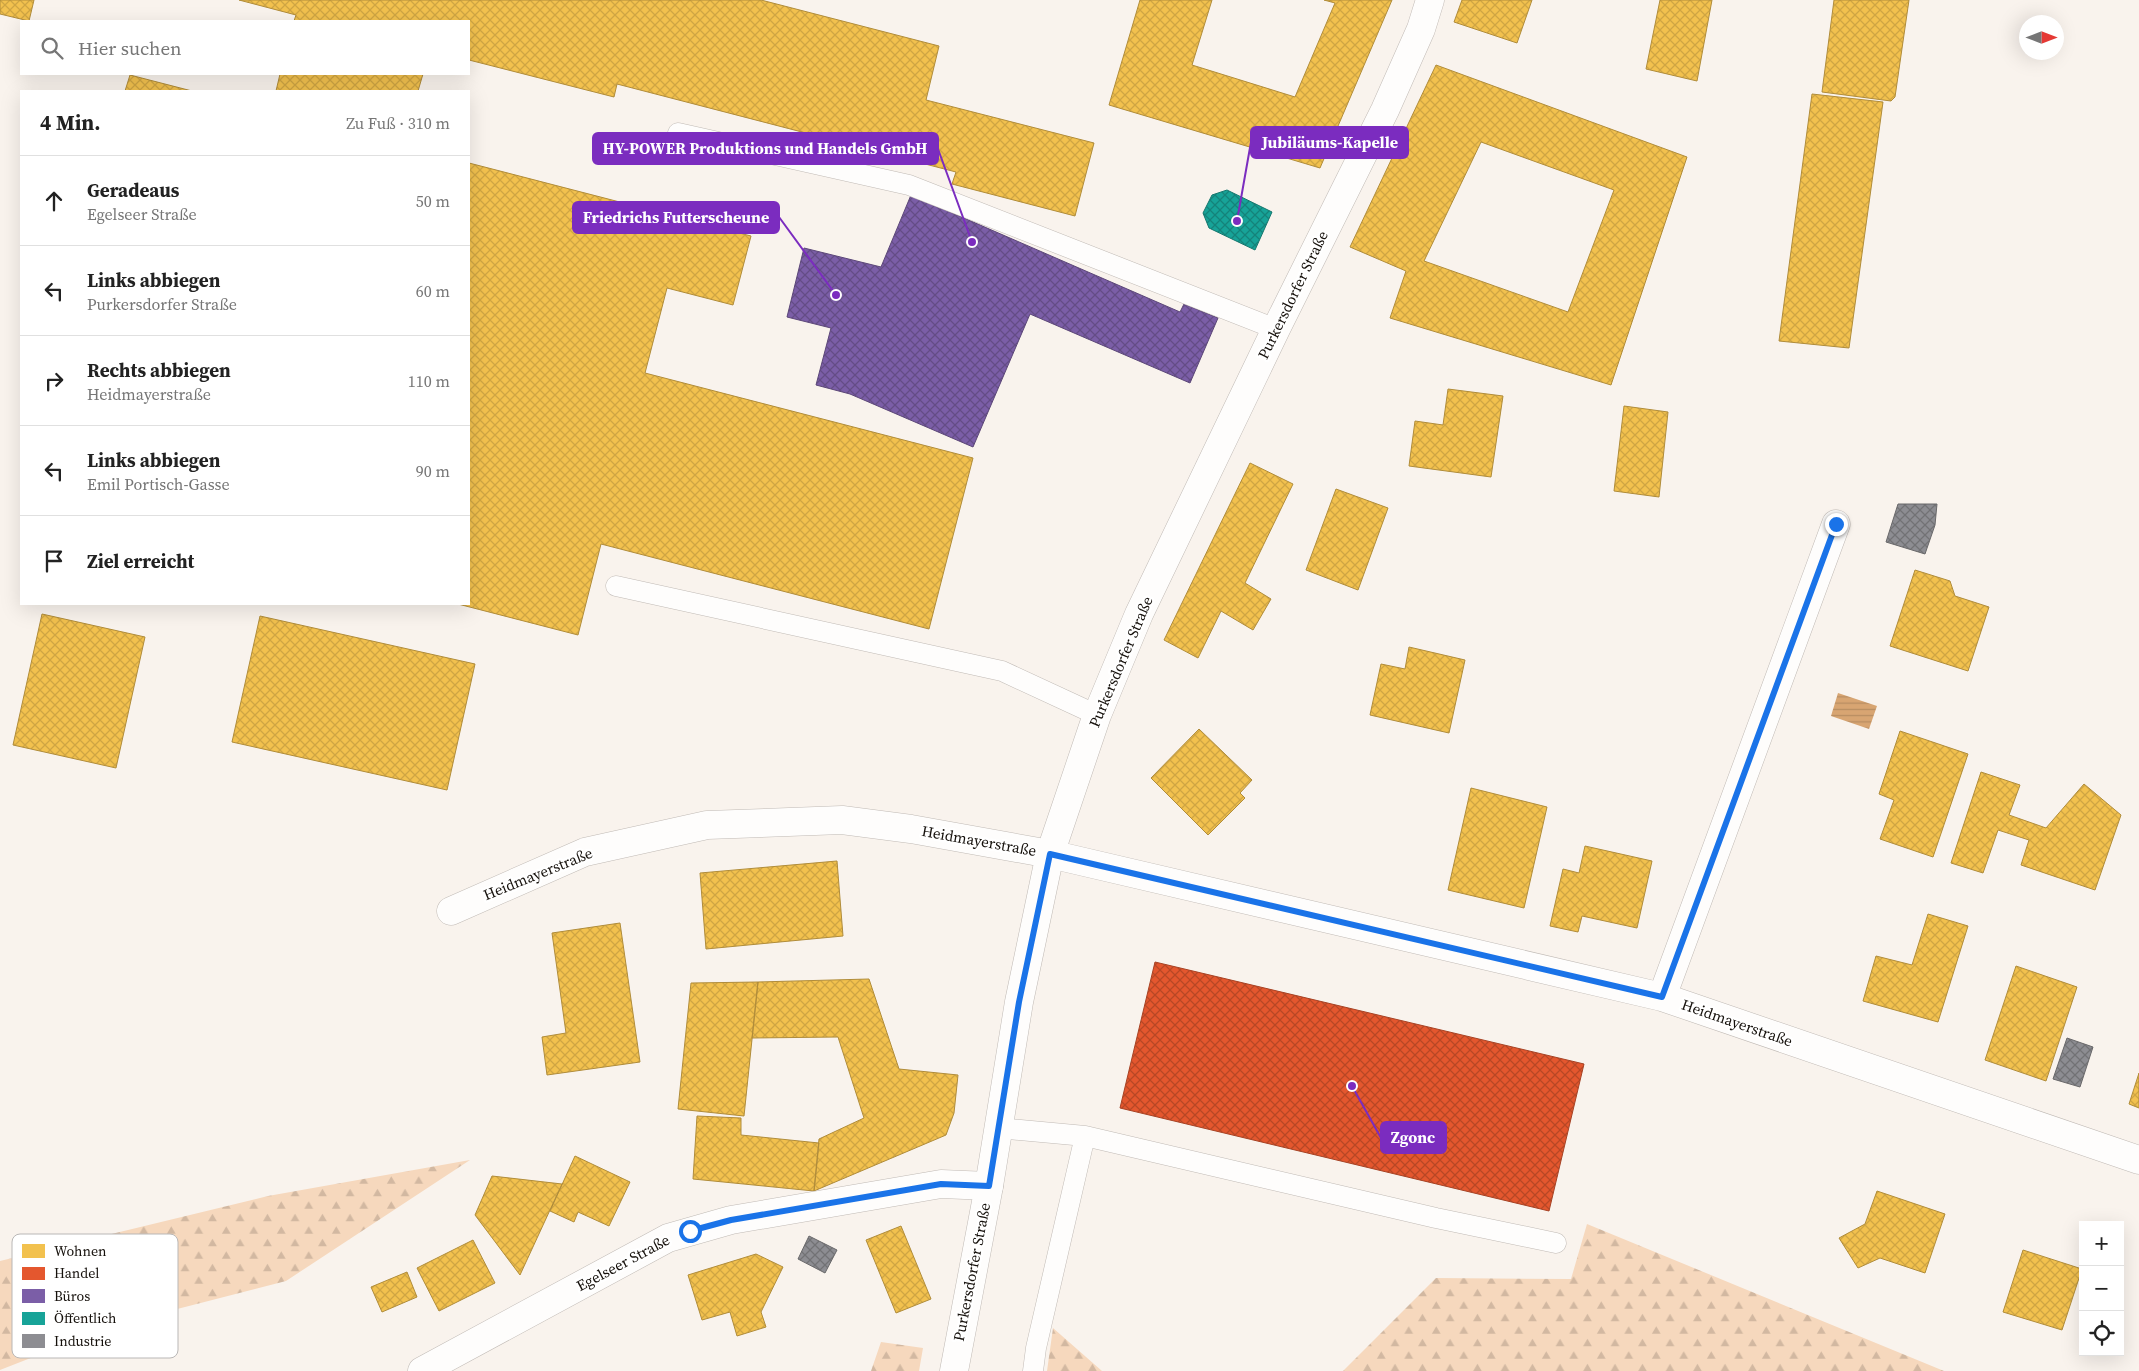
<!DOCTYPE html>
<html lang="de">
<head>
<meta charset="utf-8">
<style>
  body { margin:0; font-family:"Source Serif 4",serif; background:#f2f2f2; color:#222 }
  .controls { position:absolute; right:15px; bottom:15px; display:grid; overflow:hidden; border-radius:0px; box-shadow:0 5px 20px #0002 }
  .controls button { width:45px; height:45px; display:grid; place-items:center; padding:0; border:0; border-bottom:1px solid #e0e0e0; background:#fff; color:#222; font:25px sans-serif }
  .compass { position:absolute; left:2019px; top:15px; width:45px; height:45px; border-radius:50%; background:#fff; box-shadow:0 5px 20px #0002; rotate:90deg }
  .stop { position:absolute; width:15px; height:15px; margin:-11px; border:4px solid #1a73e8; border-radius:50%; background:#fff }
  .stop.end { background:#1a73e8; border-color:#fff; box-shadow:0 1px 5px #0008 }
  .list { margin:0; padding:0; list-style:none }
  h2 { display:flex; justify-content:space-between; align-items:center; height:65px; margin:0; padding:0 20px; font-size:21px }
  h2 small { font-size:16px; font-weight:400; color:#767676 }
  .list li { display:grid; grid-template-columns:32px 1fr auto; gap:15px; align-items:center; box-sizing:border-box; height:90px; padding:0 20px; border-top:1px solid #e0e0e0 }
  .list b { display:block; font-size:19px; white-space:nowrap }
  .list p { margin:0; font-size:16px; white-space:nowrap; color:#767676 }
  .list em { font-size:16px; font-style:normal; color:#767676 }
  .icon { flex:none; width:28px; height:28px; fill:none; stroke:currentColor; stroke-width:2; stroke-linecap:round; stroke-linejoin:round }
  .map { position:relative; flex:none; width:2139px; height:1371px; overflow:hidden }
  .search { position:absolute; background:#fff; box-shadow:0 5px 20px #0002; left:20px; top:20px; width:450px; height:55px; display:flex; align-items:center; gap:12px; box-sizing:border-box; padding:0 18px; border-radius:0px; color:#767676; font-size:19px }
  .panel { position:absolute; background:#fff; box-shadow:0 5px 20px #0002; left:20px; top:90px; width:450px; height:515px; border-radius:0px }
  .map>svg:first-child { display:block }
  .forest { fill:url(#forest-firs) }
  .water { fill:url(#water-rules) }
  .homes { fill:url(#homes-cross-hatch); stroke:#b08c3a; fill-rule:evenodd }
  .shops { fill:url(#shops-cross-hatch); stroke:#a64224 }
  .offices { fill:url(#offices-cross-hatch); stroke:#5c4778 }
  .public { fill:url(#public-cross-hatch); stroke:#16776e }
  .industry { fill:url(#industry-cross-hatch); stroke:#69686a }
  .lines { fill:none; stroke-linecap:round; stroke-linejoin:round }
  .lane-casing { stroke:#c0bab5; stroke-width:21 }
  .street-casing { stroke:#c0bab5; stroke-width:29 }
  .secondary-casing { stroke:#c0bab5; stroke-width:29 }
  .lane { stroke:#fefdfc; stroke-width:20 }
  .street { stroke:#fefdfc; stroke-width:28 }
  .secondary { stroke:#fefdfc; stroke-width:28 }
  .route { stroke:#1a73e8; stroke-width:6 }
  .labels { text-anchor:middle; stroke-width:5; stroke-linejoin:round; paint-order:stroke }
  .street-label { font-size:15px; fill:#15100b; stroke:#fff }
  .key { fill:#fff; stroke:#b9b7b6; stroke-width:1 }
  .key-label { font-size:14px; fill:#15100b }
  .leader { fill:none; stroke:#7b2cbf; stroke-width:2 }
  .callout-dot { fill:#7b2cbf; stroke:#fff; stroke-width:2 }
  .callout { fill:#7b2cbf; stroke:#7b2cbf; stroke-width:2 }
  .callout-label { font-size:16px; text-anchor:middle; font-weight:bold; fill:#fff }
</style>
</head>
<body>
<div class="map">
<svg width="2139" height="1371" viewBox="0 0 2139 1371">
  <defs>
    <pattern id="forest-firs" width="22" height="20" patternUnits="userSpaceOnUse" patternTransform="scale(1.25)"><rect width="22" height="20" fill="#f6d8bd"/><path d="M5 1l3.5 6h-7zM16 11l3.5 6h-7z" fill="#d2b8a1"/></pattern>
    <pattern id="water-rules" width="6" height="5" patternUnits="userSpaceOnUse" patternTransform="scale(1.25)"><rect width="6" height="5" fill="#d8a572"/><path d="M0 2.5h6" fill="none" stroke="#b88d61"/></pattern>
    <pattern id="homes-cross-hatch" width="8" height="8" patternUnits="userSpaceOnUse" patternTransform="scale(1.25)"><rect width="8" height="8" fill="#f2c14e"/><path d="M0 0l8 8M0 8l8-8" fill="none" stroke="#cfa543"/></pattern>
    <pattern id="shops-cross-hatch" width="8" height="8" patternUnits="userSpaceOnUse" patternTransform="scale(1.25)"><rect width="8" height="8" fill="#e4572e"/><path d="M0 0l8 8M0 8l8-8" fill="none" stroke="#b84725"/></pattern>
    <pattern id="offices-cross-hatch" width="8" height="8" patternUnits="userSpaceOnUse" patternTransform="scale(1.25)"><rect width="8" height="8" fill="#7b5ea7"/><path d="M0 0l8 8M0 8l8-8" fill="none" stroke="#644c86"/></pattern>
    <pattern id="public-cross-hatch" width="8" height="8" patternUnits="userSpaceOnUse" patternTransform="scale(1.25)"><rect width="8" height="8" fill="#17a398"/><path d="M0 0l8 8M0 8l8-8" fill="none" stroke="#14837a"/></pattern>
    <pattern id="industry-cross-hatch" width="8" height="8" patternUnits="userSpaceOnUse" patternTransform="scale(1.25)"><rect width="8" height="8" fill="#8d8d92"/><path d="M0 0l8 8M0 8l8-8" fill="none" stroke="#727275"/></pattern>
  </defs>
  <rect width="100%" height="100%" fill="#f9f3ed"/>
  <path class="forest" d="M470,1160L286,1281L115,1325L0,1370V1261L268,1196Z
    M1587,1224L1944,1371H1343L1436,1278L1571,1279Z
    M1053,1328L1102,1371H1047Z
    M881,1342L923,1348L919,1371H871Z"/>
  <path class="water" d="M1838,693L1877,706L1869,729L1831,716Z"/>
  <path class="homes" d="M0,0H34L29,21L0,14Z
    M239,0H761L939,46L926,100L1094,143L1075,216L952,184L956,172L617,84L614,97L469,60V21H294L296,15Z
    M1140,0H1212L1192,65L1295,97L1335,3L1324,0H1392L1320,168L1109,105Z
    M1462,0H1532L1517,43L1454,22Z
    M1660,0H1712L1697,81L1646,69Z
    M1834,0H1909L1895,97L1891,101L1822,92Z
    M1436,65L1687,157L1611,385L1390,318L1406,271L1350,247ZM1481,142L1614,190L1568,312L1424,261Z
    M280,74H423L418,91H276Z
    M130,75L192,91H125Z
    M1812,94L1883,102L1849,348L1779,341Z
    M469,163L751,236L733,305L667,288L645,373L973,458L929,629L601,544L578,635L458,604H469Z
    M1448,389L1503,396L1491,477L1409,466L1415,421L1443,425Z
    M1624,406L1668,412L1659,497L1614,491Z
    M1250,463L1293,484L1245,583L1271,599L1253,630L1221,611L1198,658L1164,640Z
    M1336,489L1388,508L1358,590L1306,570Z
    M1915,570L1950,581L1955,596L1989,607L1968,671L1890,646Z
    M42,614L145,637L116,768L13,745Z
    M260,616L475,664L447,790L232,742Z
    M1409,647L1465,660L1449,733L1370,715L1381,664L1405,669Z
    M1199,729L1252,780L1240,793L1245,798L1208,835L1151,778Z
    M1900,731L1968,754L1933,857L1880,839L1894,800L1879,794Z
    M1981,772L2020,785L2009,815L2046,828L2084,784L2121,815L2095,890L2021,865L2029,840L1998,830L1983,873L1951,863Z
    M1471,788L1547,807L1524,908L1448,890Z
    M1585,846L1652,861L1637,928L1582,916L1578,932L1550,926L1563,869L1579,873Z
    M837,861L843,936L706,949L700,873Z
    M1928,914L1968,926L1938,1022L1863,1001L1876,956L1912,965Z
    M620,923L640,1062L547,1075L542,1037L566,1033L552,933Z
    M2016,966L2077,987L2046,1081L1985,1060Z
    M869,979L899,1069L958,1075L954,1113L946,1135L814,1191L819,1139L864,1118L838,1037L752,1038L758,982Z
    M758,982L744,1116L678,1109L691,983Z
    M2139,1073V1108L2129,1104Z
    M697,1116L741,1118V1135L819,1143L814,1191L693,1179Z
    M575,1156L630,1182L609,1226L578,1212L574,1222L550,1211Z
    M492,1176L562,1184L520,1275L475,1215Z
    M1877,1191L1945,1214L1925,1273L1880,1258L1858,1268L1839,1238L1865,1224Z
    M901,1226L931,1299L896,1313L866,1240Z
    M473,1240L495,1283L439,1311L417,1268Z
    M2023,1250L2082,1269L2062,1330L2003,1312Z
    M756,1254L783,1267L761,1312L766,1327L737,1336L730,1312L702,1320L688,1275Z
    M407,1272L417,1297L382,1312L371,1287Z"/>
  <path class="shops" d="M1155,962L1584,1064L1549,1211L1120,1108Z"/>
  <path class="offices" d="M911,195L1180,312L1184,304L1218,318L1190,383L1030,314L973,447L850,394L816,385L831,328L787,317L804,248L881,267Z"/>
  <path class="public" d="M1227,190L1272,212L1255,250L1209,228L1203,213L1212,195Z"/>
  <path class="industry" d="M1898,504H1937L1935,525L1925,554L1886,542Z
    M2067,1038L2093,1047L2080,1087L2053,1079Z
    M809,1236L837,1250L825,1273L798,1259Z"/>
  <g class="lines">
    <g class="lane-casing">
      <path id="lane" d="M678,133L909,185L1276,329
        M616,586L1002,671L1097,715
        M998,1128L1085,1136L1436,1218L1556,1243
        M1033,1371L1036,1348L1085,1136"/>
    </g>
    <g class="street-casing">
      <path id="street" d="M451,911L585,852L707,825L842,820L911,829L1050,854L1662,997L2139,1160
        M1662,997L1836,524
        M422,1371L668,1238L731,1220L941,1184L989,1186"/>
    </g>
    <g class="secondary-casing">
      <path id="secondary" d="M954,1371L989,1186L1019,1002L1050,854L1097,715L1139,614L1276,329L1385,110L1421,29L1430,0"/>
    </g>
    <use href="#lane" class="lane"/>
    <use href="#street" class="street"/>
    <use href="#secondary" class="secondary"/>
  </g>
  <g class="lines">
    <path class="route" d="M690,1231L731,1220L941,1184L989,1186L1019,1002L1050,854L1662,997L1836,524"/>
  </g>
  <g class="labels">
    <g class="street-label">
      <text transform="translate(1293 295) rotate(-64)" y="5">Purkersdorfer Straße</text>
      <text transform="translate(1121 662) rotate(-67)" y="5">Purkersdorfer Straße</text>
      <text transform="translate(979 841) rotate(10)" y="5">Heidmayerstraße</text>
      <text transform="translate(538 874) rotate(-22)" y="5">Heidmayerstraße</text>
      <text transform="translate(1737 1023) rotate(19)" y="5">Heidmayerstraße</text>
      <text transform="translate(623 1263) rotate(-28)" y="5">Egelseer Straße</text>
      <text transform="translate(972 1272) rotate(-79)" y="5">Purkersdorfer Straße</text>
    </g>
  </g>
  <rect x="12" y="1234" width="166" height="124" rx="8" class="key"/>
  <rect x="22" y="1244" width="23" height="14" fill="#f2c14e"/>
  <rect x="22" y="1267" width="23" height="13" fill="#e4572e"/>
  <rect x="22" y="1289" width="23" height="14" fill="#7b5ea7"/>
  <rect x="22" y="1312" width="23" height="13" fill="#17a398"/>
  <rect x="22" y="1334" width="23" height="14" fill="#8d8d92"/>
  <g class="key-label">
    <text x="54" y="1256">Wohnen</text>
    <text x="54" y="1278">Handel</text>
    <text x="54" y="1301">Büros</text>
    <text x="54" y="1323">Öffentlich</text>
    <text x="54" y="1346">Industrie</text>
  </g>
  <path class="leader" d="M1237 221L1251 142M972 242L938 149M836 295L779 217M1352 1086L1381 1138"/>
  <g class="callout-dot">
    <circle cx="1237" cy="221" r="5"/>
    <circle cx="972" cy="242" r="5"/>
    <circle cx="836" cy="295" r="5"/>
    <circle cx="1352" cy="1086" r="5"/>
  </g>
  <g class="callout">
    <rect x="1251" y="127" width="157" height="31" rx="5"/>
    <rect x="593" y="133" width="345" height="31" rx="5"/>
    <rect x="573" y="202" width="206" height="31" rx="5"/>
    <rect x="1381" y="1122" width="65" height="31" rx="5"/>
  </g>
  <g class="callout-label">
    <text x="1330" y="148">Jubiläums-Kapelle</text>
    <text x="765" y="154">HY-POWER Produktions und Handels GmbH</text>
    <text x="676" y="223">Friedrichs Futterscheune</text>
    <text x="1413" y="1143">Zgonc</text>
  </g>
</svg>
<div class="controls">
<button>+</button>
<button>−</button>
<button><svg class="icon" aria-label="locate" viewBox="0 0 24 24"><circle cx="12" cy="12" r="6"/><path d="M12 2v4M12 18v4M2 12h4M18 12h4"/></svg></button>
</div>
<svg class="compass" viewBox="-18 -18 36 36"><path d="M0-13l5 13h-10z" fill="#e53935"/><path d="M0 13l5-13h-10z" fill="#767676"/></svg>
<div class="stop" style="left:690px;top:1231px"></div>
<div class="stop end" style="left:1836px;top:524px"></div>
<div class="search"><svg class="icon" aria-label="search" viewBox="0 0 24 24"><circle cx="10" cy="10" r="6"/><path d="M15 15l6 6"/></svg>Hier suchen</div>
<section class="panel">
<h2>4 Min.<small>Zu Fuß · 310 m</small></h2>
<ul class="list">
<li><svg class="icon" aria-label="ahead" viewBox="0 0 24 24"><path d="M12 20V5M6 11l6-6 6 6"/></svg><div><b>Geradeaus</b><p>Egelseer Straße</p></div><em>50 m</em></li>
<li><svg class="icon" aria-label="left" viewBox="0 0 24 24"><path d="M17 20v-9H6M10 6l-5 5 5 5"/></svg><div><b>Links abbiegen</b><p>Purkersdorfer Straße</p></div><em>60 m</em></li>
<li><svg class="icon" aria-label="right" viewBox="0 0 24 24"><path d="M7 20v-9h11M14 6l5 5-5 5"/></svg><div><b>Rechts abbiegen</b><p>Heidmayerstraße</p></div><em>110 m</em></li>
<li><svg class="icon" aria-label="left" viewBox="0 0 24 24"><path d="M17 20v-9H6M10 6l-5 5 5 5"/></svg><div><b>Links abbiegen</b><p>Emil Portisch-Gasse</p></div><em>90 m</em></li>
<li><svg class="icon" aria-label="arrive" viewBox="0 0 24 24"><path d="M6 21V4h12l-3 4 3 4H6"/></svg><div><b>Ziel erreicht</b></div></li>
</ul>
</section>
</div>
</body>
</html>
